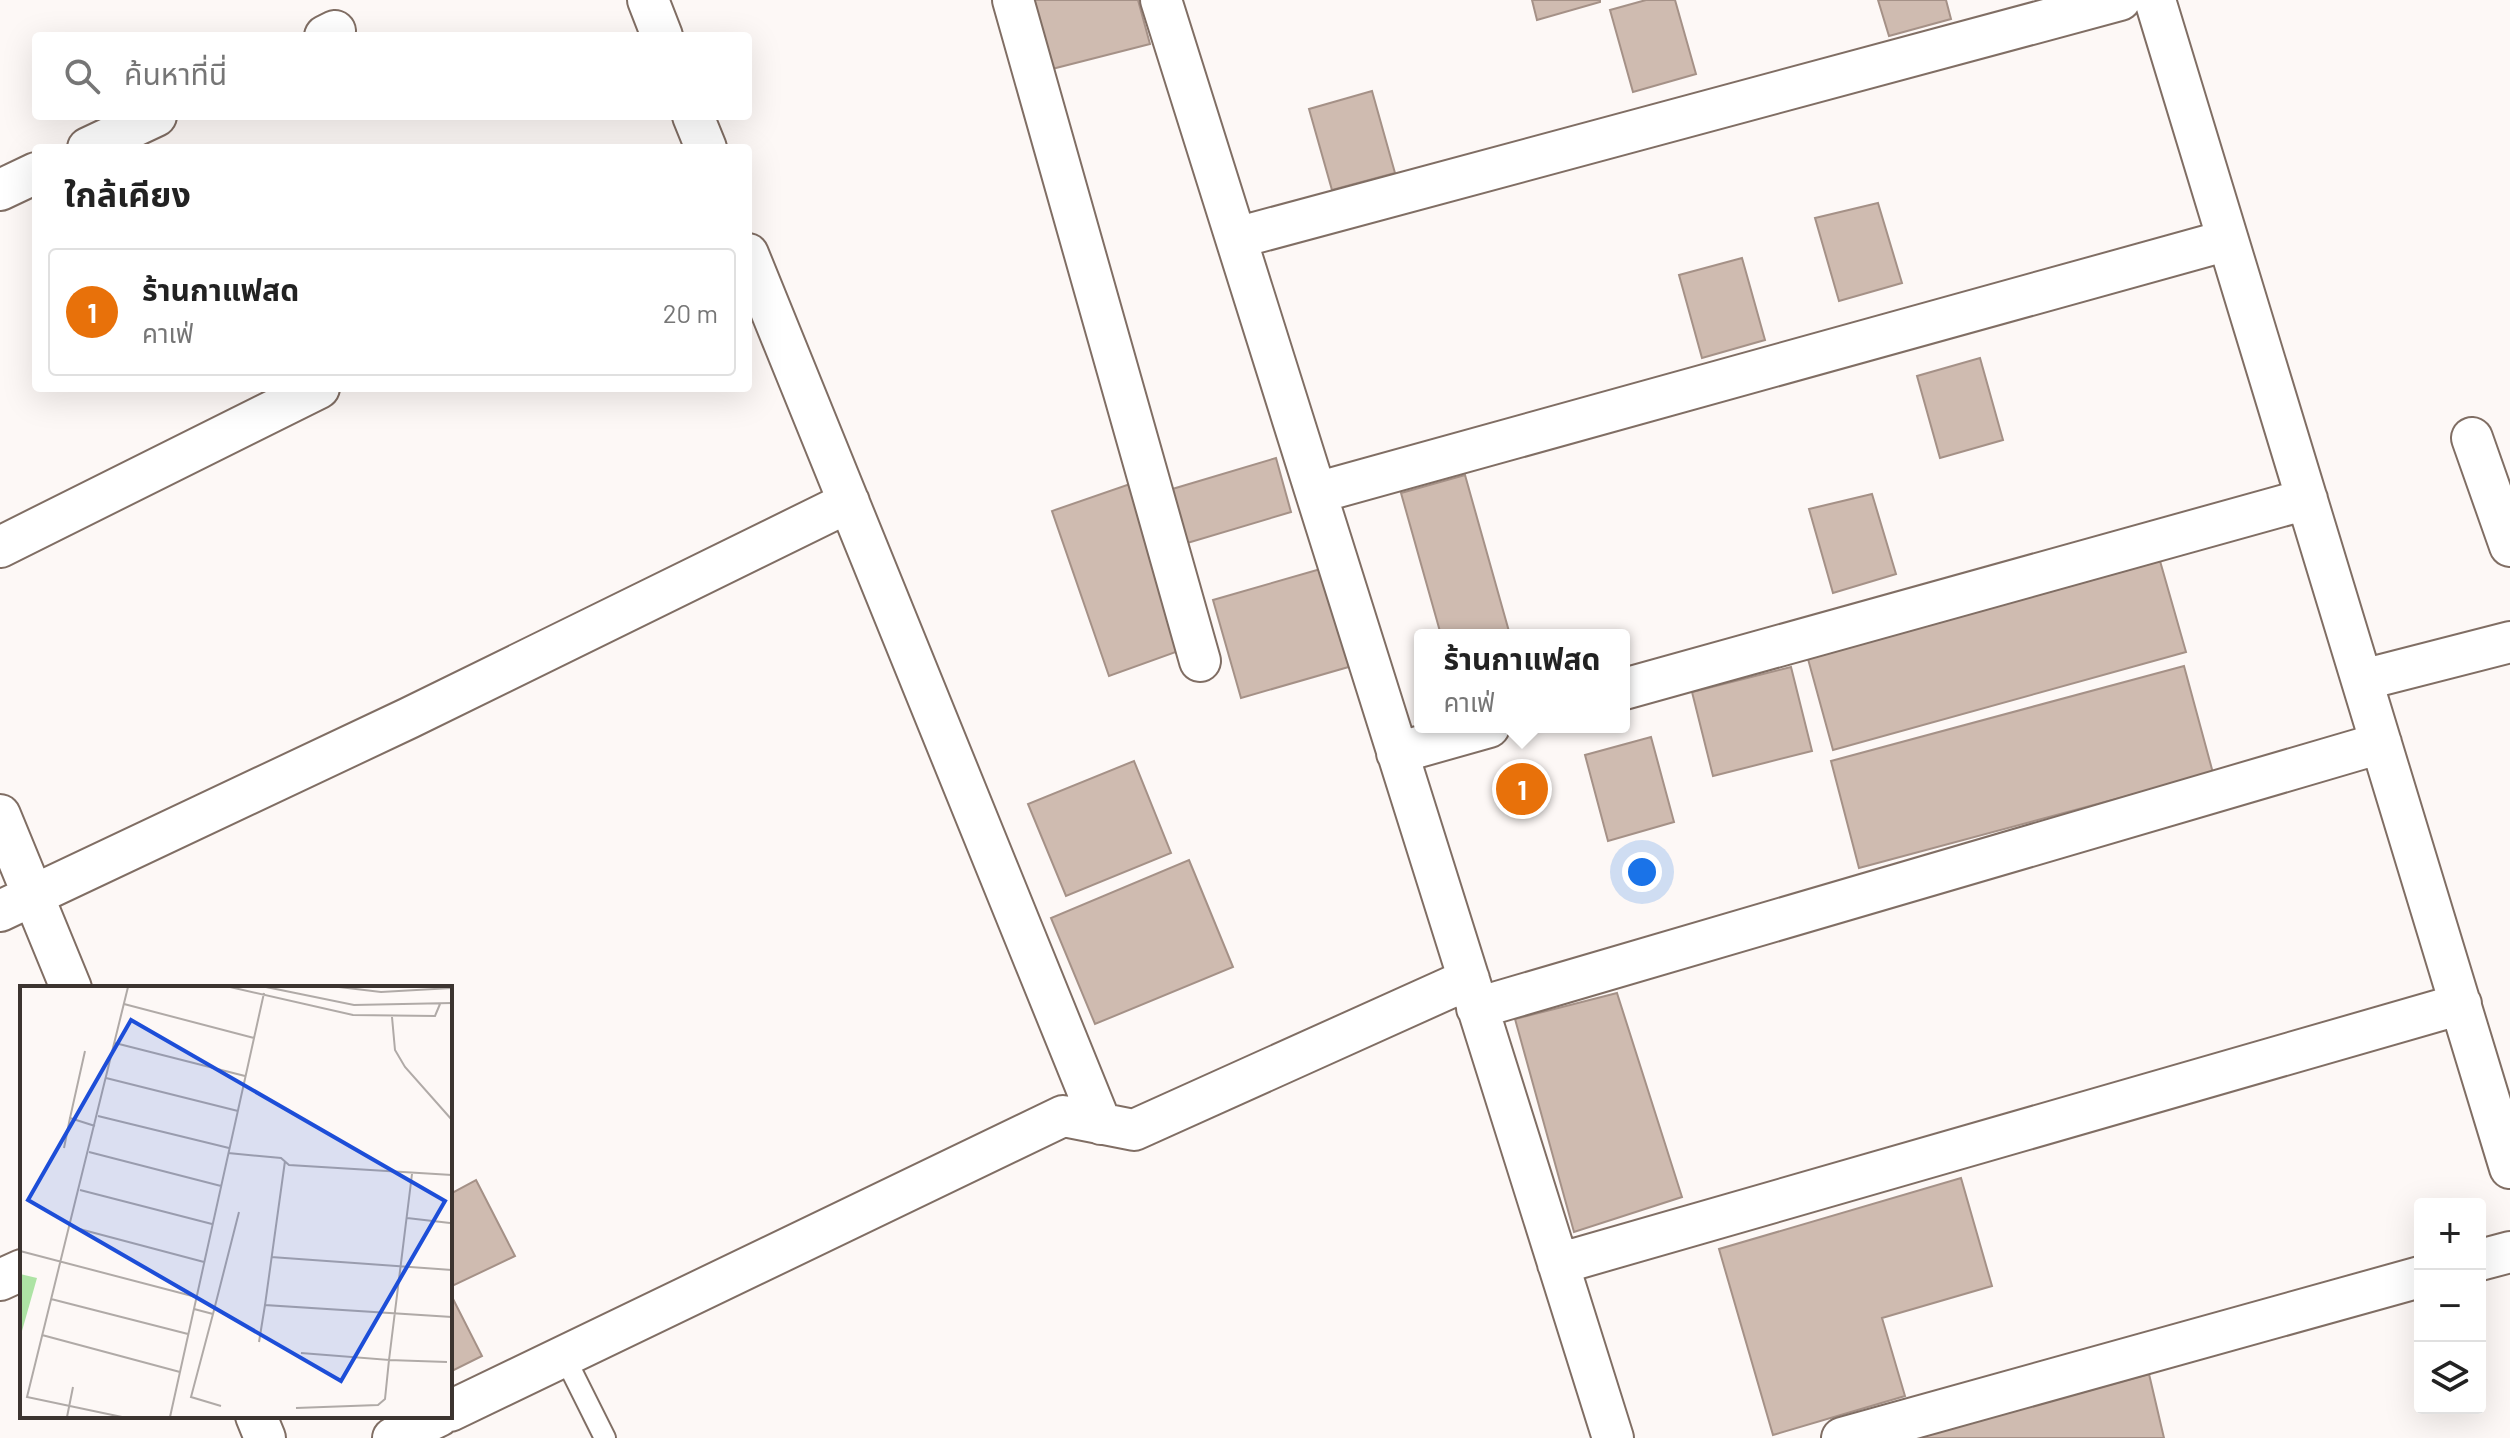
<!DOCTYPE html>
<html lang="th">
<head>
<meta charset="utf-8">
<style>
  body { margin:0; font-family:Barlow,"Noto Sans Thai",sans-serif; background:#f2f2f2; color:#222 }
  .controls { position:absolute; right:24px; bottom:24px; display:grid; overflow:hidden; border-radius:8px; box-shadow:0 8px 32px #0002 }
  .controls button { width:72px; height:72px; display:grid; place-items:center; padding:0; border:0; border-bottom:2px solid #e0e0e0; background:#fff; color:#222; font:40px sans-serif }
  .you { position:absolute; left:1642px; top:872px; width:28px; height:28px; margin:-20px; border:6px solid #fff; border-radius:50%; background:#1a73e8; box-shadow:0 0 0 12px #1a73e833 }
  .badge { display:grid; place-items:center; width:52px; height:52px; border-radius:50%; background:#347888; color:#fff; font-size:26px; font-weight:700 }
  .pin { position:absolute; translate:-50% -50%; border:4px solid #fff; box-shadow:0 2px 8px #0006 }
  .popup { position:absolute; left:1414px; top:629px; width:216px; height:104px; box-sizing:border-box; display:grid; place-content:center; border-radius:8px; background:#fff; filter:drop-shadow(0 2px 6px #0005); font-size:26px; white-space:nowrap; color:#767676 }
  .popup b { font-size:30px; color:#222 }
  .popup::after { content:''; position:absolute; left:50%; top:100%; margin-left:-16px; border:16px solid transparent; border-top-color:#fff }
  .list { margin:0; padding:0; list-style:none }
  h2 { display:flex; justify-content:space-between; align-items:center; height:104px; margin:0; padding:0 32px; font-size:34px }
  h2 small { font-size:26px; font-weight:400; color:#767676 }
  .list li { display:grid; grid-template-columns:52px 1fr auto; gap:24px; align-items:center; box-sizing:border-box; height:128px; margin:0 16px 16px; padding:0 16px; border:2px solid #e0e0e0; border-radius:8px }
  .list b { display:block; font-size:30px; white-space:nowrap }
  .list p { margin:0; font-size:26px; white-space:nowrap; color:#767676 }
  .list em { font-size:26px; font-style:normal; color:#767676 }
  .icon { flex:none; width:44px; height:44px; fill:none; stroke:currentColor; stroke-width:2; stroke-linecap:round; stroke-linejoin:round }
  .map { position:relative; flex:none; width:2510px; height:1438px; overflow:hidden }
  .search { position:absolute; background:#fff; box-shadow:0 8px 32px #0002; left:32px; top:32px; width:720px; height:88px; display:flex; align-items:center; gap:20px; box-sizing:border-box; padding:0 28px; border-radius:8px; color:#767676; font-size:30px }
  .panel { position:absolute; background:#fff; box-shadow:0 8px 32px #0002; left:32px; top:144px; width:720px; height:248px; border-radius:8px }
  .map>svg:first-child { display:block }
  .building { fill:#cfbbb0; stroke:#a59187; stroke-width:2 }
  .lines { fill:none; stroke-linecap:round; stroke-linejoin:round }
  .lane-casing { stroke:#806e64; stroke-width:24 }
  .street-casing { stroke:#806e64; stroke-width:44 }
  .lane { stroke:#fff; stroke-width:20 }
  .street { stroke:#fff; stroke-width:40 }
  .inset-road { fill:none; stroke:#b0aaa7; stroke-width:2 }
  .view { fill:#1d4ed8; fill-opacity:0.15; stroke:#1d4ed8; stroke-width:4 }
  .inset-edge { fill:none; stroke:#3c3430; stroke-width:4 }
</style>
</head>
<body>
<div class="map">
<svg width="2510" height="1438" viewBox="0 0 2510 1438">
  <rect width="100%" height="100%" fill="#fdf8f6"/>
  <path class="building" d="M1034,0H1138L1150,44L1052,69Z
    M1532,0H1600V2L1537,20Z
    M1646,0H1675L1696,74L1633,92L1610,10Z
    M1878,0H1946L1951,19L1889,36Z
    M1372,91L1395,173L1332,190L1309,109Z
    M1878,203L1902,283L1839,301L1815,218Z
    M1742,258L1765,340L1702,358L1679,275Z
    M1980,358L2003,440L1940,458L1917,376Z
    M1276,458L1291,512L1184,544L1169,490Z
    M1465,475L1510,635H1441L1401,493Z
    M1130,484L1187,648L1109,676L1052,511Z
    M1872,494L1896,574L1833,593L1809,509Z
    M2160,561L2186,652L1833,750L1808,659Z
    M1324,568L1352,666L1241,698L1213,600Z
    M2184,666L2213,773L1859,868L1831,761Z
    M1791,667L1812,751L1713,776L1692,692Z
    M1651,737L1674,822L1608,841L1585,755Z
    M1134,761L1171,853L1066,896L1028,804Z
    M1189,860L1233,967L1095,1024L1051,918Z
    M1617,993L1682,1197L1574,1232L1515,1019Z
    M1961,1178L1992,1286L1882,1318L1905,1396L1773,1435L1719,1249Z
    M476,1180L515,1256L450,1287V1194Z
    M450,1293L482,1356L450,1372Z
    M2149,1374L2164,1438H1916Z"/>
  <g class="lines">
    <g class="lane-casing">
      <path id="lane" d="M564,1356L605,1438"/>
    </g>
    <g class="street-casing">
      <path id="street" d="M648,0L662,36
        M1013,0L1200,661
        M1161,0L1613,1438
        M2155,0L2510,1168
        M325,36L335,31
        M693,116L706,148
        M88,148L156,116
        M0,190L36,173
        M1236,238L2120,0
        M748,254L1101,1124
        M2472,438L2510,546
        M1316,493L2228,240
        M0,547L319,388
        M2362,680L2510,642
        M1624,689L2307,499
        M1397,753L1489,727
        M0,815L71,988
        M0,911L409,718L849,502
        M1477,1008L2381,743
        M2480,1260L2510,1252
        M1558,1264L2461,1004
        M0,1280L22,1270
        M450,1411L1063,1116L1134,1130L1469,979
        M256,1416L265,1438
        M393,1438L439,1416
        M1842,1438L2420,1277"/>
    </g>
    <use href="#lane" class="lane"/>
    <use href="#street" class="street"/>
  </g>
  <g transform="translate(20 986)">
    <rect width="432" height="432" fill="#fdf8f6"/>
    <path d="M0,288L17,292L0,352Z" fill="#ade3a4"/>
    <path class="inset-road" d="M210,1L333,29L415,30L420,18M246,1L334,19L432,17M319,1L361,6L432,2M104,18L234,52M372,31L375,64L385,81L432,134M95,57L225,90M65,65L50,132L75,140M86,92L218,125M78,130L209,162M44,162L50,132M69,166L201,200M208,167L261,172L269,179L432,189M265,175L245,319L432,331M60,204L192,238M387,232L430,237M52,241L184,276M0,265L176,311M251,271L432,284M31,313L168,348M174,323L193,328L171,411L201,420M193,328L219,226M22,349L160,386M239,356L245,319M281,367L369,374L392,188M276,422L358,419L365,413L369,374L427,376M47,431L53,401M102,431L7,411L108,1M150,431L244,7"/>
    <path class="view" d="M111,34L425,215L321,395L8,214Z"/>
    <rect width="432" height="432" class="inset-edge"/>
  </g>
</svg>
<div class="controls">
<button>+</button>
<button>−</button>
<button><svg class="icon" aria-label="layers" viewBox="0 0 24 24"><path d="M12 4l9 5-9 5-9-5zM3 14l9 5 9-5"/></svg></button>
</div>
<div class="you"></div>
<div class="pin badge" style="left:1522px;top:789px;background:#e8710a">1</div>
<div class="popup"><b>ร้านกาแฟสด</b>คาเฟ่</div>
<div class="search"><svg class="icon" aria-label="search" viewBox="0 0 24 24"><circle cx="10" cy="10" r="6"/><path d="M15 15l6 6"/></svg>ค้นหาที่นี่</div>
<section class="panel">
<h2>ใกล้เคียง<small></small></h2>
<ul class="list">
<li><span class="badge" style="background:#e8710a">1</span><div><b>ร้านกาแฟสด</b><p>คาเฟ่</p></div><em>20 m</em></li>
</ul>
</section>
</div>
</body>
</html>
